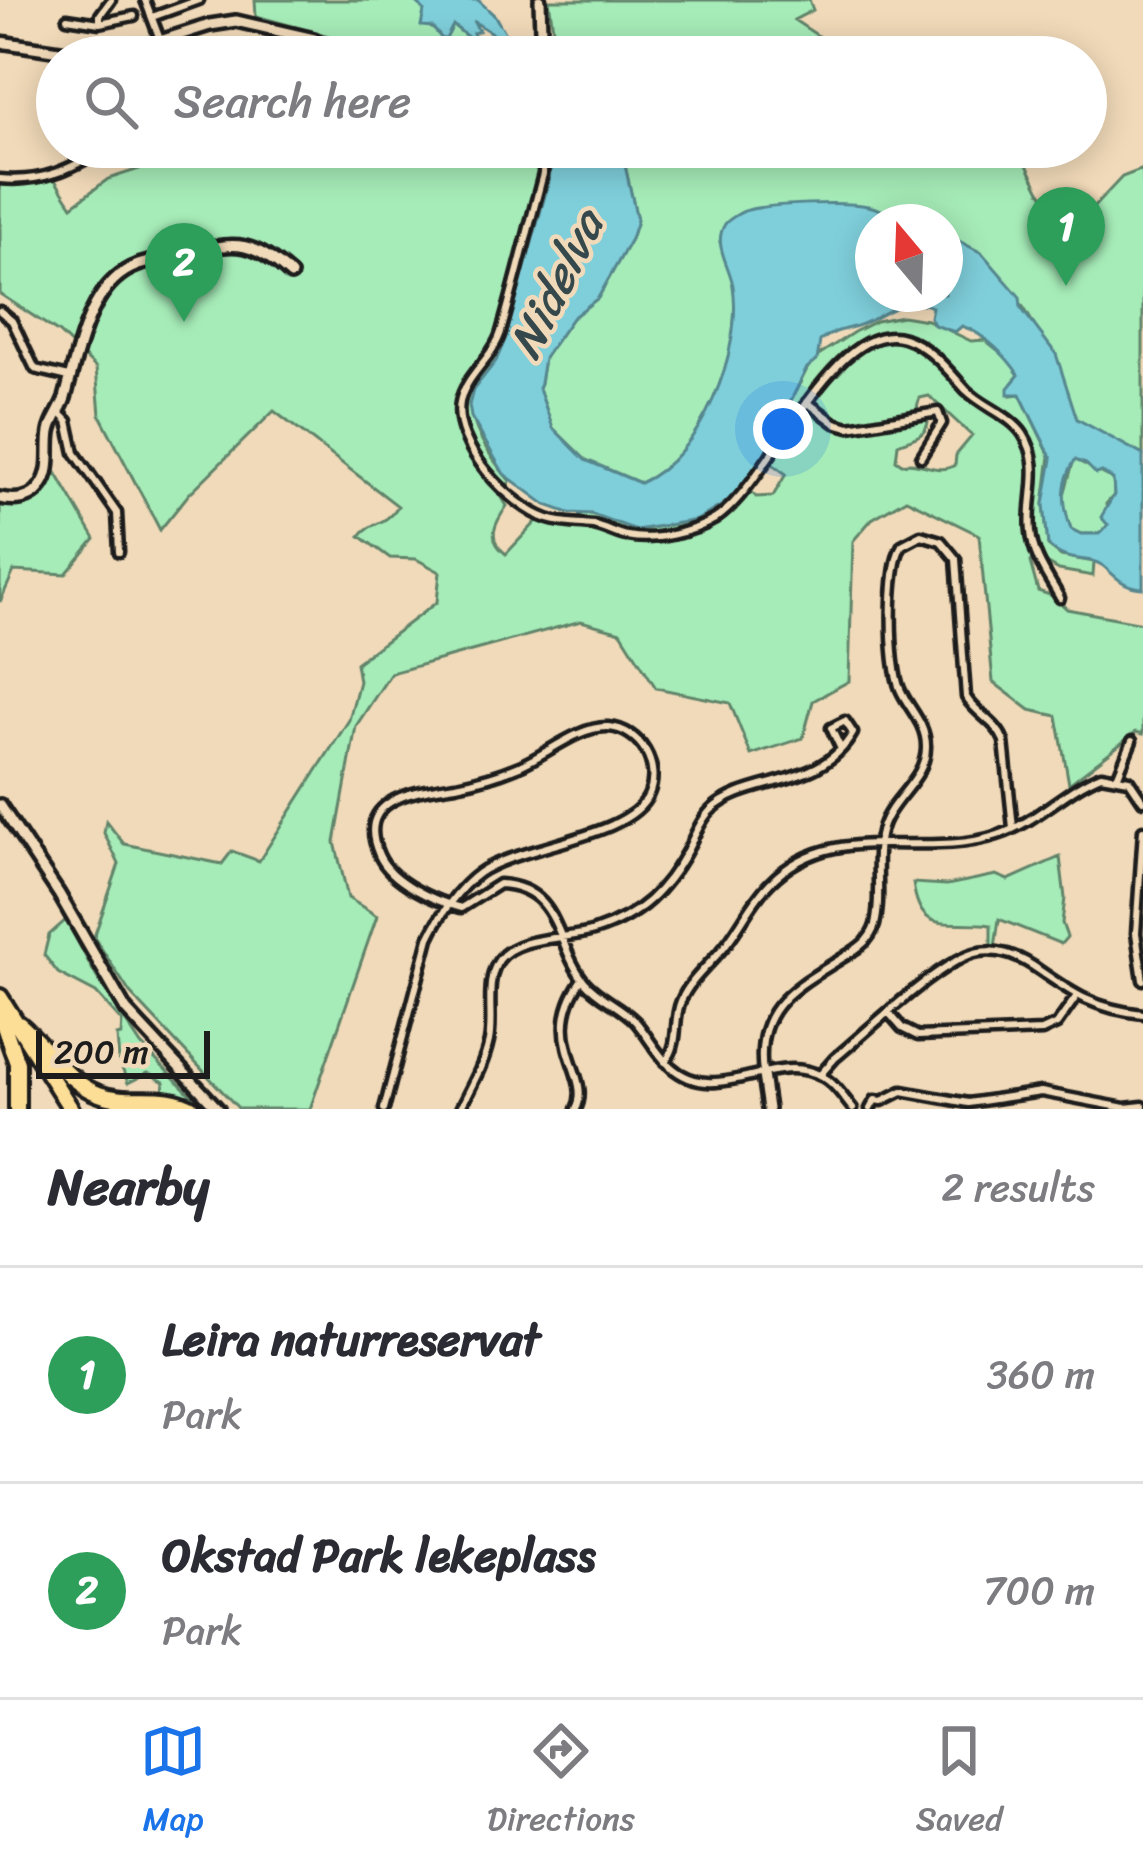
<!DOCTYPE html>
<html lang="en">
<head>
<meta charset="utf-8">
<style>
  body { margin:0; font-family:Sriracha,sans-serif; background:#f2f2f3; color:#2b2b33 }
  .compass { position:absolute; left:855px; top:204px; width:108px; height:108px; border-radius:50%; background:#fff; box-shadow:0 6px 30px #0003; rotate:341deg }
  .scale { position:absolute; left:36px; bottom:30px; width:174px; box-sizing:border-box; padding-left:12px; border:6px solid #1c1c1c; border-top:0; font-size:33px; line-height:42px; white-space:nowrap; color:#1c1c1c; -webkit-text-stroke:9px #f1dab9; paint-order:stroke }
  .you { position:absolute; left:783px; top:429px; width:42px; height:42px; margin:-30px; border:9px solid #fff; border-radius:50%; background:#1a73e8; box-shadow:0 0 0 18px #1a73e833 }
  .badge { display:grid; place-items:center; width:78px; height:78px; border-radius:50%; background:#1a73e8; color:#fff; font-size:39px; font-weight:700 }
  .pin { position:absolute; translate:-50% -99px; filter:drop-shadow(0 3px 6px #0008) }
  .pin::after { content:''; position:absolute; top:63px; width:42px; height:36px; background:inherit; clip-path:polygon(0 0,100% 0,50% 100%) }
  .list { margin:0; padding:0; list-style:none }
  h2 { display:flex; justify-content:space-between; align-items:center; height:156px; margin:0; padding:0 48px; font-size:51px }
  h2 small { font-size:39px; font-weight:400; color:#7c7c81 }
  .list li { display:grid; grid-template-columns:78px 1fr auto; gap:36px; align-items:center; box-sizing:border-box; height:216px; padding:0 48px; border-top:3px solid #e1e1e2 }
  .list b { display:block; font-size:45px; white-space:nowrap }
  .list p { margin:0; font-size:39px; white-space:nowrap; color:#7c7c81 }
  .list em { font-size:39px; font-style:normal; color:#7c7c81 }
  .icon { flex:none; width:66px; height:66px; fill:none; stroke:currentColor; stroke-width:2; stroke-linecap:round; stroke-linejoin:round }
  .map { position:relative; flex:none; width:1143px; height:1109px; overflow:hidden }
  .search { position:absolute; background:#fff; box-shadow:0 6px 30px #0003; left:36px; right:36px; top:36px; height:132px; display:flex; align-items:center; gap:30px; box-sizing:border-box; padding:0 42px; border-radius:66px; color:#7c7c81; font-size:45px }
  .sheet { height:588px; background:#fff }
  nav { display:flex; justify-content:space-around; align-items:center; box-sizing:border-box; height:168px; border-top:3px solid #e1e1e2; background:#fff; font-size:33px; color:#7c7c81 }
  nav a { display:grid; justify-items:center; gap:6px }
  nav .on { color:#1a73e8 }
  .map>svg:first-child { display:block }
  .green { fill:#a6ecb8; stroke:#61846a; stroke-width:3; fill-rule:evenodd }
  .water { fill:#7fcfdb; stroke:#57878f; stroke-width:3; fill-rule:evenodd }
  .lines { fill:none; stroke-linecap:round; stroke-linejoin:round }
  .river { stroke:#7fcfdb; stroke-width:10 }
  .street-casing { stroke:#1c1c1c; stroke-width:15 }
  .secondary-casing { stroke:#1c1c1c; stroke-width:18 }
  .highway-casing { stroke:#1c1c1c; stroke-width:22 }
  .street { stroke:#f1dab9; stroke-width:6 }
  .secondary { stroke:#f1dab9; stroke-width:9 }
  .highway { stroke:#fdde96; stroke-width:14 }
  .labels { text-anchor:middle; stroke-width:9; stroke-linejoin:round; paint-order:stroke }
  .water-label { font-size:48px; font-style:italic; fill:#35494c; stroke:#f1dab9 }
</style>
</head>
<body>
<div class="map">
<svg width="1143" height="1109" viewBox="0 0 1143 1109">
  <rect width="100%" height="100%" fill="#f1dab9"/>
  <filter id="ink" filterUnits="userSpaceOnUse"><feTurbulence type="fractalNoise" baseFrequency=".00833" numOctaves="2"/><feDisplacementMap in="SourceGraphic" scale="24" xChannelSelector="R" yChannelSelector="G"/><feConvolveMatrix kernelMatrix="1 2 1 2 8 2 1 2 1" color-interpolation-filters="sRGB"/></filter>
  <g filter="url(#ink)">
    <path class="green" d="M255,0H415L424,10L429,26L446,38L453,25L475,43L488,45L495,57H406L256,16Z
      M549,0H809L813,10L794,20L850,57H572L553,30Z
      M207,147H553L549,181L505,340C497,358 485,371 475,388C460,416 492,460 510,481L501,496L507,506C495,523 486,539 506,554L537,521L575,529L580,514L587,513L644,529L689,522L719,509L744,483L756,497L773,496L786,474L771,463L760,462L807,369L817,356L854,332L876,321L902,316L927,320L971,341L985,340L1008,358L1019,375L1012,383L1011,395L1020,394L1050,456L1044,504L1048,546L1061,556L1094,562L1093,576L1059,570L1034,556L1030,562L1038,591L1053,596L1067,609L1143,623V734L1136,732L1069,784L1057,716L1030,710L993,682L979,535L906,499L872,519L853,541L849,681L813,701L803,738L751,755L730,703L656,688L621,632L581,621L391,673L356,726L335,842L348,898L377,916L310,1109H239L130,993L94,937L119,864L104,833L106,821L124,844L222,864L232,851L259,861L349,720L359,681L356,663L437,602L440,572L416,559L390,558L360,536C370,521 385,527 398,506L274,411L189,494L160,530L100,415L96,368L59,333L0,294V177H53L72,206L108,179ZM929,396L972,436L956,455L955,465C936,476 920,459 902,464L896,460L898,444C911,438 924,438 928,423C921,411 913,414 920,398Z
      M621,147H1018L1040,191L1050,204L1091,210L1122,177L1143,169V455L1078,423C1049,352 1018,268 945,234V222H898L872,210L720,242C724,256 732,272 734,287C742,353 702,456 640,483L586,460L553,428L539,389L544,358L572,318L598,298L631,239L637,220Z
      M1074,459L1113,479L1114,495L1106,504L1108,525L1100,534H1081L1071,529L1062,502Z
      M51,464L95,539L66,574L14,571L0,602V498L6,501L38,489Z
      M1060,857L1065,898L1062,923L1067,937L1061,944L999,919L995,948H991V925C947,919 920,937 913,883L947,885L996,875L1008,880Z
      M66,920L96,976L141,1045L197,1101L163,1092L164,1082L148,1073L128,1083L119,1061L117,1036L121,1035L122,1022L96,993L58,973L44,955L49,935Z"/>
    <path class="water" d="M415,0H478L495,16L506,36L504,41L473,21L479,31L473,33L474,36L497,45L475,43L453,25L446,39H442L432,27L421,26L424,11Z
      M553,147H621L637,220L631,239L598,298L572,318L544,358L539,389L553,428L585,460L640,483C702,456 743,351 733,286C730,266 712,244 725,224C729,219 742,211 748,210C769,204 847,201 868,206C882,209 897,217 911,222H873V294H945V234L982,253L1020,297L1021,308L1056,354L1077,419L1143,455V588C1115,587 1111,565 1092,561C1075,558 1063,560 1048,545L1044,504L1052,459L1020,394H1008V388L1019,375C1006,356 985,334 962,326L955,332L934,325L930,317L932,307C903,294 884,317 857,326C842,330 833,331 820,341L817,360L807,368L760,462L729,501L697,520L636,530L592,514L569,513L546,505L504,474L471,417L469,405L473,390L496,361L505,340L549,181ZM1075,460L1086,464L1096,474L1102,472L1113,479L1114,495L1101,517L1108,525L1099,534H1081L1071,529C1062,503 1061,483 1075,460Z"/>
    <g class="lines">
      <path class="river" d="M497,30L515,57"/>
      <g class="street-casing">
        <path id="street" d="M145,0L161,42
          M152,17L199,0
          M67,18L100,23V15L111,0
          M100,23L134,16
          M544,147L543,174C529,226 516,280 501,332C493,358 465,376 460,402C452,445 510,506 548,519C563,524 577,523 593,525C605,527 615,534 627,536C652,542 694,532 715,519C769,486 833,316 904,338C929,346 949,371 966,390C983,407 1010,415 1023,434C1044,466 1027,498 1031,532C1033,557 1048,576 1060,598
          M0,179C43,183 71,169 107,147
          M0,311L12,321L35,369L69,377
          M807,402L835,423L849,427L938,412L942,423L921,457
          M59,412L68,421L75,453L117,513L119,552
          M1118,775L1132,741
          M1143,830L1136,933L1143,980
          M889,1013L902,1028L918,1036L1042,1031L1057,1024L1076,997
          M665,1062C681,1043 672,1022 681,1001C690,979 713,962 727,943C742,924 752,901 770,883C835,817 920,861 998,835C1037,822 1064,790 1101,775L1129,780L1143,801
          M763,1073C754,1006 795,988 844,957C858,948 870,941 875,925C883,893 872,856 883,825C893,797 927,778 926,746C926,723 908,708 900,689C889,664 888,567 902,545L921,535L941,541L956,559L966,697C977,715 996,721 1004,741L1013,828
          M820,1075L835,1058C867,1032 942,958 979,952C999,949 1016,955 1033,966C1072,993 1093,1009 1143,1014
          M384,1109L429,938C440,915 458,888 479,873C519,845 631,838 649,794C661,766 641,729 608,727C578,726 545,756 517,767C498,775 477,781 456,785C419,791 353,796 379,855C391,882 434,901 461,908L499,884C562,887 555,947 585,982C600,999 621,1006 636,1022C648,1036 656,1053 670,1066C717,1109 772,1050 821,1076C834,1082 844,1098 853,1109
          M460,1109C471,1087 484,1065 489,1041C494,1017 484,981 499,960C517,935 567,940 594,931C640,916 665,891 688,849C694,837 701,819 711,810C748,775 821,790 853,733L845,721L831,728L840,747
          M576,1109C594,1075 538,1041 582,979
          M870,1109L875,1100L882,1101L902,1091L968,1103L1041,1092L1125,1108L1143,1106"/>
      </g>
      <g class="secondary-casing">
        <path id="secondary" d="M0,42L93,56L116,55L210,25L236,21L314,39L346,57
          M533,57L541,32L540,0
          M0,498C15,501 32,500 41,486C53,469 47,451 50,432C52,420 61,410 65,398C75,362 85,307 114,280C137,258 163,262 191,253C236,239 256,243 291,275
          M0,805L59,894L126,1010L218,1109
          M763,1075L768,1109"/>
      </g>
      <g class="highway-casing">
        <path id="highway" d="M0,997L71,1109
          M0,1015L17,1063V1109
          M19,1024C46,1046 66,1082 99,1094C130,1106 163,1091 193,1109"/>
      </g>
      <use href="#street" class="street"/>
      <use href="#secondary" class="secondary"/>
      <use href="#highway" class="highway"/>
    </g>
  </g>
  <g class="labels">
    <g class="water-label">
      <text transform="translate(555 284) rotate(-64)" y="17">Nidelva</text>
    </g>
  </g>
</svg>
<svg class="compass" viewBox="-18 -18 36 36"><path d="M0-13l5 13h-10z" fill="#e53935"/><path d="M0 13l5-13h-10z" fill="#7c7c81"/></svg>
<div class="scale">200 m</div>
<div class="you"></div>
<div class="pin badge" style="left:1066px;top:286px;background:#2e9e5b">1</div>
<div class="pin badge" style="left:184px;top:322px;background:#2e9e5b">2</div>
<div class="search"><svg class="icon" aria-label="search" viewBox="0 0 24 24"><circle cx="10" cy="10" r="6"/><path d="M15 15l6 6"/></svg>Search here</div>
</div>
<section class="sheet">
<h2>Nearby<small>2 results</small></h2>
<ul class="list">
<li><span class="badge" style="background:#2e9e5b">1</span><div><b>Leira naturreservat</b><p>Park</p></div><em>360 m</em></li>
<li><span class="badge" style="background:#2e9e5b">2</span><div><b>Okstad Park lekeplass</b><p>Park</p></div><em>700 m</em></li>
</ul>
</section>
<nav>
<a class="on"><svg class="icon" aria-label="map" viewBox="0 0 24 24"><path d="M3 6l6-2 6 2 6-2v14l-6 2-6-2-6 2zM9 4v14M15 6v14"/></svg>Map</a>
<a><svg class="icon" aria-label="directions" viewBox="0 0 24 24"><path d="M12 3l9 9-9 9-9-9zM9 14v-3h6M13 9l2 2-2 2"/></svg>Directions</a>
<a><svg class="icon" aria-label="saved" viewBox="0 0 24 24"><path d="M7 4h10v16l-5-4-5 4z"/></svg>Saved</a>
</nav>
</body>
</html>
